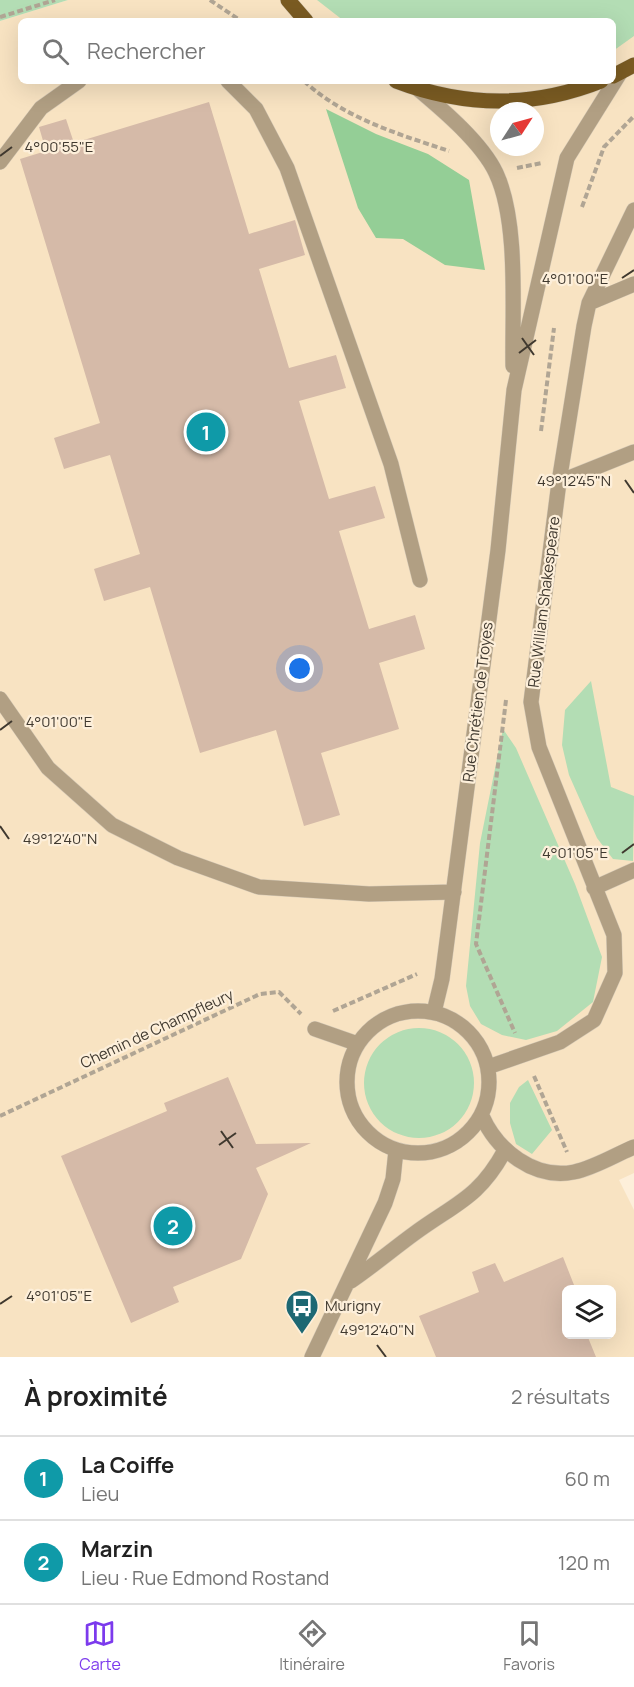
<!DOCTYPE html>
<html lang="fr">
<head>
<meta charset="utf-8">
<style>
  body { margin:0; font-family:Manrope,sans-serif; background:#f2f2f2; color:#222 }
  .controls { position:absolute; right:18px; bottom:18px; display:grid; overflow:hidden; border-radius:9px; box-shadow:0 6px 24px #0002 }
  .controls button { width:54px; height:54px; display:grid; place-items:center; padding:0; border:0; border-bottom:2px solid #e0e0e0; background:#fff; color:#222; font:30px sans-serif }
  .compass { position:absolute; left:490px; top:102px; width:54px; height:54px; border-radius:50%; background:#fff; box-shadow:0 6px 24px #0002; rotate:54deg }
  .you { position:absolute; left:300px; top:669px; width:21px; height:21px; margin:-15px; border:4px solid #fff; border-radius:50%; background:#1a73e8; box-shadow:0 0 0 9px #1a73e833 }
  .badge { display:grid; place-items:center; width:39px; height:39px; border-radius:50%; background:#7c3aed; color:#fff; font-size:20px; font-weight:700 }
  .pin { position:absolute; translate:-50% -50%; border:3px solid #fff; box-shadow:0 2px 6px #0006 }
  .list { margin:0; padding:0; list-style:none }
  h2 { display:flex; justify-content:space-between; align-items:center; height:78px; margin:0; padding:0 24px; font-size:26px }
  h2 small { font-size:20px; font-weight:400; color:#767676 }
  .list li { display:grid; grid-template-columns:39px 1fr auto; gap:18px; align-items:center; box-sizing:border-box; height:84px; padding:0 24px; border-top:2px solid #e0e0e0 }
  .list b { display:block; font-size:22px; white-space:nowrap }
  .list p { margin:0; font-size:20px; white-space:nowrap; color:#767676 }
  .list em { font-size:20px; font-style:normal; color:#767676 }
  .icon { flex:none; width:33px; height:33px; fill:none; stroke:currentColor; stroke-width:2; stroke-linecap:round; stroke-linejoin:round }
  .map { position:relative; flex:none; width:634px; height:1357px; overflow:hidden }
  .search { position:absolute; background:#fff; box-shadow:0 6px 24px #0002; left:18px; right:18px; top:18px; height:66px; display:flex; align-items:center; gap:15px; box-sizing:border-box; padding:0 21px; border-radius:9px; color:#767676; font-size:22px }
  .sheet { height:246px; background:#fff }
  nav { display:flex; justify-content:space-around; align-items:center; box-sizing:border-box; height:84px; border-top:2px solid #e0e0e0; background:#fff; font-size:16px; color:#767676 }
  nav a { display:grid; justify-items:center; gap:3px }
  nav .on { color:#7c3aed }
  .map>svg:first-child { display:block }
  .built { fill:#f8e3c2; fill-rule:evenodd }
  .green { fill:#b3ddb4 }
  .forest { fill:#94ce96 }
  .building { fill:#d5baa8 }
  .lines { fill:none; stroke-linecap:round; stroke-linejoin:round }
  .minor-casing { stroke:#d7cbb8; stroke-width:16 }
  .major-casing { stroke:#d7cbb8; stroke-width:16 }
  .path { stroke:#b0a594; stroke-width:4; stroke-dasharray:6 3; stroke-linecap:butt }
  .minor { stroke:#b19f83; stroke-width:15 }
  .major { stroke:#7a5b22; stroke-width:15 }
  .ticks { fill:none; stroke:#40392f; stroke-width:2 }
  .labels { text-anchor:middle; stroke-width:4.5; stroke-linejoin:round; paint-order:stroke }
  .street-label { font-size:15px; fill:#40392f; stroke:#fdefda }
  .poi-label { font-size:15px; fill:#40392f; stroke:#fdefda; text-anchor:start }
  .ticks-label { font-size:15px; text-anchor:middle; fill:#40392f; stroke:#fdefda; stroke-width:4.5; stroke-linejoin:round; paint-order:stroke }
</style>
</head>
<body>
<div class="map">
<svg width="634" height="1357" viewBox="0 0 634 1357">
  <rect width="100%" height="100%" fill="#fdefda"/>
  <path class="built" d="M68,0H634V1173L619,1180L634,1210V1357H0V21ZM21,21H613V81H21ZM499,111H535V147H499ZM566,1290H612V1334H566Z"/>
  <path class="green" d="M0,0H68L0,21Z
    M317,0H634V36L613,51V21H344Z
    M591,681L611,787L634,796L633,861L613,859L597,838L569,775L562,745L565,710Z
    M503,729L516,748L575,884L602,957L593,1002L557,1031L526,1040L502,1035L481,1024L470,1006L466,986L480,843Z
    M364 1083a55 55 0 1 1 110 0a55 55 0 1 1-110 0Z
    M528,1080L552,1130L532,1154L516,1144L510,1123V1103L519,1087Z"/>
  <path class="forest" d="M326,109L376,134L428,154L469,180L485,270L445,265L403,239L376,238L358,208Z"/>
  <path class="building" d="M209,102L249,234L295,220L305,255L259,269L289,368L336,355L346,388L299,401L329,499L375,486L385,518L339,531L369,629L415,615L425,649L379,663L399,729L321,753L340,815L304,826L276,730L200,753L150,587L104,601L94,569L140,554L110,455L64,469L54,438L100,423L20,159L46,151L39,127L66,119L74,143Z
    M228,1077L256,1144L311,1143L256,1168L268,1194L241,1259L173,1287L179,1302L131,1323L61,1156L167,1111L164,1103Z
    M563,1257L576,1290H567V1335H587L596,1357H436L419,1316L479,1292L472,1272L495,1263L504,1282Z"/>
  <g class="lines">
    <g class="minor-casing">
      <path id="minor" d="M228,81L256,109L287,168L391,464L420,580
        M418,89C443,110 482,143 496,173C519,222 512,311 513,366
        M0,162L41,108L79,81
        M589,303L634,284
        M559,482L634,452
        M0,699L48,768L112,825L178,858L259,887L369,894L454,892
        M594,888L634,870
        M347 1082a71 71 0 1 1 142 0a71 71 0 1 1-142 0Z
        M434,1012L442,979L498,550L514,390L567,158L620,73
        M315,1029L358,1044
        M488,1067L560,1042L594,1020L615,973L614,935L539,747L531,702L559,482L584,326L589,303L634,210
        M482,1116C497,1150 534,1180 574,1172C594,1168 615,1155 634,1147
        M351,1281C373,1266 393,1249 415,1233C456,1203 479,1198 505,1150
        M312,1357L385,1203L393,1179L396,1150"/>
    </g>
    <g class="major-casing">
      <path id="major" d="M288,0L306,21
        M613,76L634,65
        M396,81C464,107 533,108 601,81"/>
    </g>
    <path class="path" d="M210,0L241,21
      M0,17L55,0
      M304,81C344,118 398,134 449,151
      M517,168L542,163
      M582,207L604,147L634,116
      M541,431L554,328
      M506,700L476,944L515,1033
      M333,1011L417,974
      M534,1076L567,1152
      M0,1116L260,994L279,992L301,1014"/>
    <use href="#minor" class="minor"/>
    <use href="#major" class="major"/>
  </g>
  <path class="ticks" d="M0,156L12,147M622,278L634,270M522,338L534,355M519,353L536,340M625,480L634,493M0,730L12,721M0,826L9,839M622,853L634,844M221,1131L233,1148M219,1145L236,1133M0,1304L12,1296M377,1345L386,1357"/>
  <defs>
    <g id="bus-pin" transform="scale(1.725)"><path d="M0 17L-7.5 6A9.5 9.5 0 1 1 7.5 6Z" fill="#1d6873" stroke="#fdefda"/><path d="M-5-6H5V4H4V6H2V4H-2V6H-4V4H-5ZM-3.5-4V0h7V-4ZM-3.5 1.2v1.5H-2V1.2ZM2 1.2v1.5H3.5V1.2Z" fill="#fff"/></g>
  </defs>
  <g fill-rule="evenodd">
    <use href="#bus-pin" x="302" y="1306"/>
  </g>
  <g class="labels">
    <g class="street-label">
      <text transform="translate(544 602) rotate(-83)" y="5">Rue William Shakespeare</text>
      <text transform="translate(478 702) rotate(-83)" y="5">Rue Chrétien de Troyes</text>
      <text transform="translate(157 1029) rotate(-25)" y="5">Chemin de Champfleury</text>
    </g>
    <g class="poi-label">
      <text x="325" y="1311">Murigny</text>
    </g>
  </g>
  <g class="ticks-label">
    <text x="59" y="152">4°00'55"E</text>
    <text x="575" y="284">4°01'00"E</text>
    <text x="574" y="486">49°12'45"N</text>
    <text x="59" y="727">4°01'00"E</text>
    <text x="60" y="844">49°12'40"N</text>
    <text x="575" y="858">4°01'05"E</text>
    <text x="59" y="1301">4°01'05"E</text>
    <text x="377" y="1335">49°12'40"N</text>
  </g>
</svg>
<div class="controls">
<button><svg class="icon" aria-label="layers" viewBox="0 0 24 24"><path d="M12 4l9 5-9 5-9-5zM3 14l9 5 9-5"/></svg></button>
</div>
<svg class="compass" viewBox="-18 -18 36 36"><path d="M0-13l5 13h-10z" fill="#e53935"/><path d="M0 13l5-13h-10z" fill="#767676"/></svg>
<div class="you"></div>
<div class="pin badge" style="left:206px;top:432px;background:#0f9aa8">1</div>
<div class="pin badge" style="left:173px;top:1226px;background:#0f9aa8">2</div>
<div class="search"><svg class="icon" aria-label="search" viewBox="0 0 24 24"><circle cx="10" cy="10" r="6"/><path d="M15 15l6 6"/></svg>Rechercher</div>
</div>
<section class="sheet">
<h2>À proximité<small>2 résultats</small></h2>
<ul class="list">
<li><span class="badge" style="background:#0f9aa8">1</span><div><b>La Coiffe</b><p>Lieu</p></div><em>60 m</em></li>
<li><span class="badge" style="background:#0f9aa8">2</span><div><b>Marzin</b><p>Lieu · Rue Edmond Rostand</p></div><em>120 m</em></li>
</ul>
</section>
<nav>
<a class="on"><svg class="icon" aria-label="map" viewBox="0 0 24 24"><path d="M3 6l6-2 6 2 6-2v14l-6 2-6-2-6 2zM9 4v14M15 6v14"/></svg>Carte</a>
<a><svg class="icon" aria-label="directions" viewBox="0 0 24 24"><path d="M12 3l9 9-9 9-9-9zM9 14v-3h6M13 9l2 2-2 2"/></svg>Itinéraire</a>
<a><svg class="icon" aria-label="saved" viewBox="0 0 24 24"><path d="M7 4h10v16l-5-4-5 4z"/></svg>Favoris</a>
</nav>
</body>
</html>
